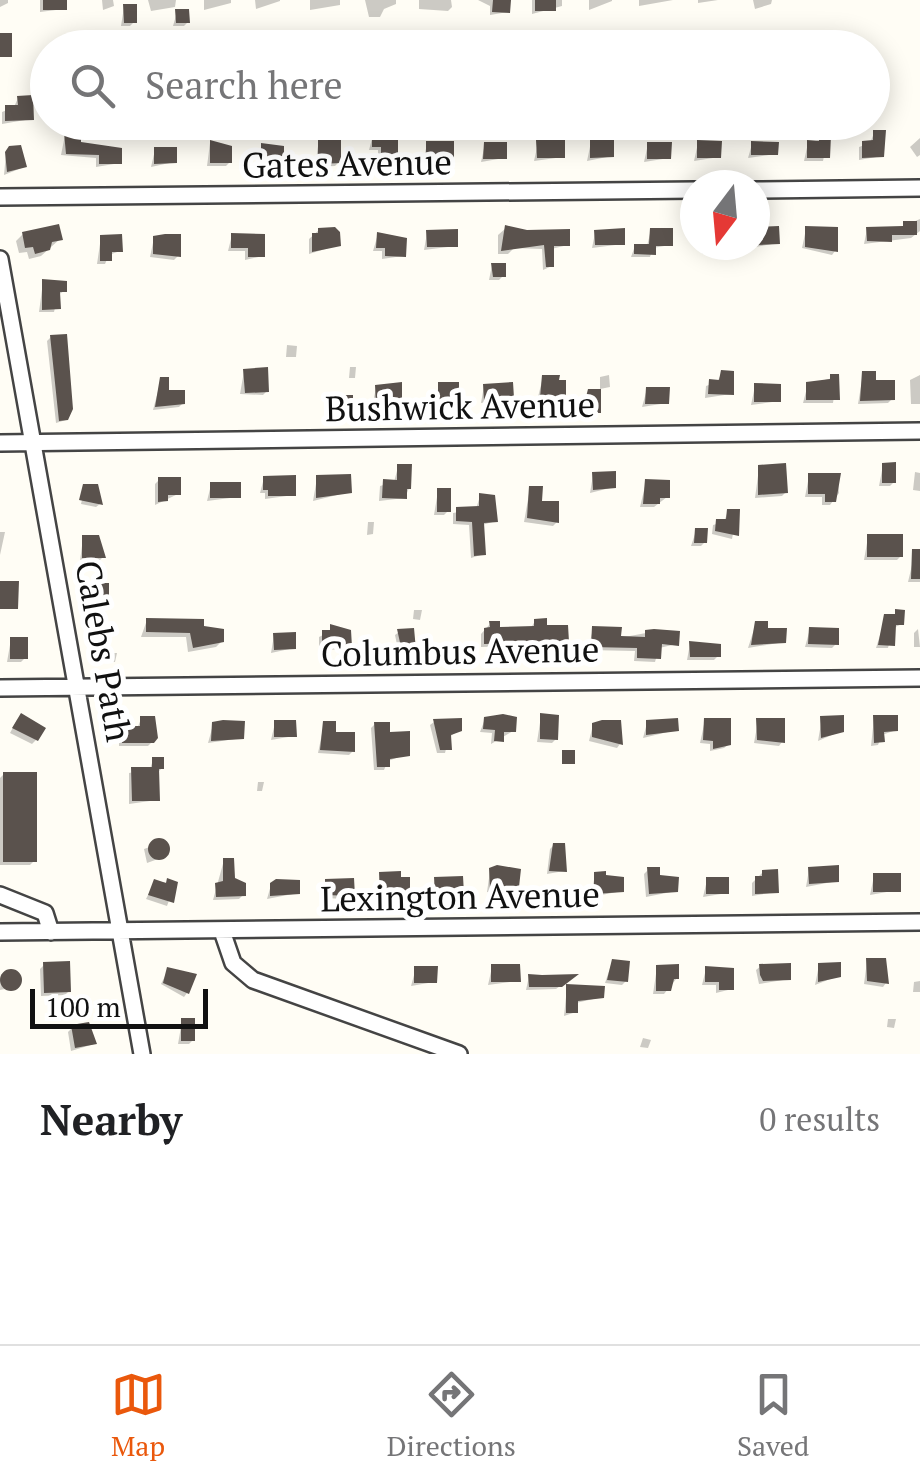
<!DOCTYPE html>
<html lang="en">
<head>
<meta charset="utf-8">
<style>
  body { margin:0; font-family:"PT Serif",serif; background:#f2f2f2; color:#202124 }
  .compass { position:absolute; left:680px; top:170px; width:90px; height:90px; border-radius:50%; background:#fff; box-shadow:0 5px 25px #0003; rotate:196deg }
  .scale { position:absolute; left:30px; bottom:25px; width:178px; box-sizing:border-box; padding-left:10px; border:5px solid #111; border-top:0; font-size:28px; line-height:35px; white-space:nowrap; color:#111; -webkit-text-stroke:8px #fff; paint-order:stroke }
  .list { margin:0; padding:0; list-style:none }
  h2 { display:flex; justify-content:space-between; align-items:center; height:130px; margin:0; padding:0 40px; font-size:42px }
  h2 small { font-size:32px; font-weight:400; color:#757577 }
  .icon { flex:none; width:55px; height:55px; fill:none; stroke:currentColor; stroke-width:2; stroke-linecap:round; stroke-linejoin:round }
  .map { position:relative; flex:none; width:920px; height:1054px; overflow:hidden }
  .search { position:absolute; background:#fff; box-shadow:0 5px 25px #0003; left:30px; right:30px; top:30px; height:110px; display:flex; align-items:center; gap:25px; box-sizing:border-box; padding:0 35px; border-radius:55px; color:#757577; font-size:38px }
  .sheet { height:290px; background:#fff }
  nav { display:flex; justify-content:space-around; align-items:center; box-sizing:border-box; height:140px; border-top:2px solid #e0e0e0; background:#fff; font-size:28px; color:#757577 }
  nav a { display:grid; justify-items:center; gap:5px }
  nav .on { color:#ea580c }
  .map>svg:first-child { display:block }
  .shadow { fill:#0003 }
  .building { fill:#5a524d }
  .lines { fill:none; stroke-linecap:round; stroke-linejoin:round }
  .minor-casing { stroke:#444; stroke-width:20 }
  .minor { stroke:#fff; stroke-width:15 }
  .labels { text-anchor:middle; stroke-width:10; stroke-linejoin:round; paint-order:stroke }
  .street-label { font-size:35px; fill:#111; stroke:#fff }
</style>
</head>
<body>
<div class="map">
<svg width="920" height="1054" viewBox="0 0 920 1054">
  <rect width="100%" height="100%" fill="#fffdf5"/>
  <path class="shadow" d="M0,0H8V3L0,7Z
    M40,0H65L64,9L40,12Z
    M102,0H113L114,6L103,10Z
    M148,0H176L175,7L151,11Z
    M204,0H231V3L204,10Z
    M255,0H280V1L256,9Z
    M310,0H340V5L310,10Z
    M365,0H396V4L384,9L380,17H369Z
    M419,0H451L452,7L448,11L419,9Z
    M478,0H501L508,12L490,15V6Z
    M532,0H562V6L532,14Z
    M589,0H612V1L589,10Z
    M639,0H673L639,6Z
    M698,0H718L698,3Z
    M753,0H772L771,4L755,9Z
    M124,7L134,22L130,26H121Z
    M177,12L188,22L184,26H173Z
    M18,98L31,119L2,124V112L14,107Z
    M789,122L788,130L777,131V122Z
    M874,133L882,156L859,160V147L870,143Z
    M65,135L79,144L120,163L96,167V158L61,155Z
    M373,135L396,158L392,162H378V150H369Z
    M828,138L823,161H804L808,143Z
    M920,138V155L917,157L910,147Z
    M319,139L339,162L335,166L315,167Z
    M591,142L612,156L587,161Z
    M210,143L230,162L226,166H207Z
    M538,143L563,157L534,161Z
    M698,143L719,157L694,161Z
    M427,144L451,158L423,162Z
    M485,144L504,158L481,162Z
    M648,144L669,158L644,162Z
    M752,144L776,154L748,158Z
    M262,146L282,161L258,165Z
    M155,150L174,162L151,167Z
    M6,153L24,167L4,175Z
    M920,219V231L911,238L864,244L867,229L899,228Z
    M506,228L568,245L551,249L552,266L543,270L542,249L514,248L508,254H498V235Z
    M806,229L835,251L832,255L802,248Z
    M319,230L338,245L309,254V239Z
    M651,230L670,245L653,248L650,257H631L635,246H647Z
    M755,230L778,243L749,248L755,245Z
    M427,233L456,246L424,250Z
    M595,233L623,244L592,248Z
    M23,234L60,239L41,256L29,259L27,252L19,253L16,241Z
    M378,234L403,256L382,259V251H373Z
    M232,235L263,256L245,260V251H228Z
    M101,237L120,251L109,255L105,264H97Z
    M154,238L178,256L174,260L150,257Z
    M701,245H718L712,253L702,254Z
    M492,265L503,276L499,280H489Z
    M43,282L64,291L58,295L54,312H39Z
    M51,337L66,420L56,423L47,341Z
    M287,345L297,346L296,357H286Z
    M350,367H356L355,378H349Z
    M244,371L267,391L263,395L240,394Z
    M722,373L731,394L705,398L706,386L717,382Z
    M863,374L892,399L888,403L858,404Z
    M609,375L610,387L600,389V377Z
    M920,375V404H911L910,380Z
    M543,377L564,397L560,401H537Z
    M837,377L833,403H803L808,384Z
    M161,380L167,393L183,403L179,407L153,410Z
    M439,385L457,398L435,402Z
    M484,386L512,397L481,403Z
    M755,386L779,401L751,405Z
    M376,388L400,402L372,407Z
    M647,389L667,403L642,407Z
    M589,391L599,412L579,416L580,405Z
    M335,397L350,411L346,415H331Z
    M883,465L894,482L890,486H879Z
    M398,467L409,488L405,498L379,501L380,486L394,482Z
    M759,468L786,492L782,496L755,498Z
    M915,472L920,473V491L913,490Z
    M593,475L614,487L590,493Z
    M809,476H838L839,493L830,505H822V497H805Z
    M264,478L294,495L265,499V493H260Z
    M317,478L349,492L313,501Z
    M159,480L178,494L155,505V484Z
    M646,482L667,497L654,507H640Z
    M211,485L238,497L207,501Z
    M85,487L100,504L96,507L81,504Z
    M530,488L557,522L553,526L524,522Z
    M438,491L448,511L444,515H434Z
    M480,496L496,521L482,525L484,554L471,558L469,525L453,524V513L476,509Z
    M728,511L737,512L732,539L712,534L713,525L724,522Z
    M368,522H374L373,534L367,535Z
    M696,531L705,542L701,546H691Z
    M0,532H5L0,555Z
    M868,537L901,556L897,560H864Z
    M83,538L103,557L99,561H80Z
    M912,565L920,566V582H908Z
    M93,586L107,605L103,609H89Z
    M414,610H422L420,620L413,619Z
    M886,616L902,624L893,628L888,648H876Z
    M147,620L222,641L216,647L188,652L186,637H141Z
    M535,621L566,641L562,645L481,647V634L490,624L498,630L531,628Z
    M756,623L765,630L784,642L748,648Z
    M337,628L349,646L345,650L319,649V637Z
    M593,629L619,638L646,633L677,644L659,648L655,662L634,661L635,651L588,650Z
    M810,629L836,644L832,648L805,647Z
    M918,629L920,647H914V633Z
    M399,632L411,654L407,659H400L395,635Z
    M274,635L294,648L271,653Z
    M11,639L25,658L21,662H7Z
    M690,644L718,656L714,660H687Z
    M107,653H117L115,662L106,661Z
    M541,716L556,739L552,743L537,742Z
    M822,718L841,731L818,741Z
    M874,718L896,730L882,735L878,745L871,746Z
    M141,719L152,742L148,746H119V733L137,729Z
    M485,719L513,731L491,744L492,733L480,732Z
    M17,720L36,740L32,744L10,733Z
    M705,720L729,744L724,748L710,751V744L700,743Z
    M758,721L782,742L779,746L754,743Z
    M434,722L460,730L449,737L445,753H437L430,725Z
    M275,723L294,736L271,740Z
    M647,723L676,730L643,738Z
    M324,724L353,751L349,755L318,753Z
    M375,724L407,754L388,761L384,770H374L371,728Z
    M213,725L242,738L208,743Z
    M593,725L620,744L617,748L589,741Z
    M153,760L162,768L157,773V800L129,804V773L150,769Z
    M4,774L34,861L30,865H0V778Z
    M258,782H264L262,791H257Z
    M167,841L169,855L147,863L144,849Z
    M554,845L564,871L547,874L550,849Z
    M224,860L243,895L239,899L213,900Z
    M809,869L837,881L806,887Z
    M648,870L657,877L676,891L646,897L644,874Z
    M490,871L516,894L512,899L493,898V893L487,892Z
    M763,872L776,892L752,896V883Z
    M380,874L399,880L408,894L404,898L377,897Z
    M595,874L622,891L591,897Z
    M874,876L898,890L870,895Z
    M435,879L461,893L457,897L432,896Z
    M707,880L727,893L703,897Z
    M155,881L175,884L167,906L146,899Z
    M326,881L352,895L348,899L322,898Z
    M271,885L298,893L267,899Z
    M538,899L564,906L560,910L534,909Z
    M867,961L886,983L883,987L864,984Z
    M612,962L626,981L622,985L605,983Z
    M44,965L69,991L65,995L41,996L40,969Z
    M819,965L838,976L815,985Z
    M761,966L789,979L759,984L756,970Z
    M492,967L518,981L488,985Z
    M657,967L677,978L664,994H653Z
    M416,968L434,982L411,986Z
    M706,969L732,989L716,993V985H702Z
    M168,970L187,993L184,997L161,984Z
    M1,974L20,975V986L0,990Z
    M529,976L573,977L556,989L526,990Z
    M920,981V992H913L914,982Z
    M567,987L602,997L576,1003V1012L564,1016Z
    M888,1019H896L894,1028L887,1027Z
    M182,1021L193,1040L189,1044H178Z
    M72,1028L94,1044L71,1051L68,1032Z
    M643,1038L651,1040L648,1048L640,1047Z"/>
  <path class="building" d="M43,0H67V10H43Z
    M493,0H511L510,13L492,12Z
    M535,0H556V11H535Z
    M123,4H137V23H124Z
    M175,9H189L190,23H176Z
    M0,33H12V57H0Z
    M33,95L34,120L5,121V105H18L17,96Z
    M873,130H886L884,157L862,158V141L873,140Z
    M64,132H81V142L122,148V164H99V155L66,154Z
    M372,133H398V159H381V147H372Z
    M819,135H831L830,158H807V140L819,141Z
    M318,137L341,138V163L318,164Z
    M614,139V157L590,158V140Z
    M210,140L232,146V163H210Z
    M536,140H565V158H537Z
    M697,140L722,141L721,158H697Z
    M426,141H454V159H426Z
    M751,141L779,142L778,155H751Z
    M484,142H507V159H483Z
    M647,142H672L671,159H647Z
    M261,143L284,146V162H261Z
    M21,145L27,167L7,172L5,152L9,146Z
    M154,147H177V163L154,164Z
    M903,221H917V235H892V242L867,241L866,227L903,226Z
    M59,224L63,240L52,242L50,250L35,254L33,247L25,248L22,232Z
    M505,225L527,230L570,229V246H554V267H546L544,245L501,251Z
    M779,226L780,244L755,245V227Z
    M805,226L838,227V252L805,247Z
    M335,227L340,232L341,246L312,252V233H318V228Z
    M625,228V245H595L594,230Z
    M650,228H673V246H656V255L634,254V244H649Z
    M458,229V247H427L426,230Z
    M377,232L407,238L406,257L385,256V248H376Z
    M231,233L265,234V257H248V248H231Z
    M122,234L123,252H112V261H100V235Z
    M165,234H181V257L153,254V236Z
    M491,263H506V277H493Z
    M42,279L67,281V292H60L61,309L42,310Z
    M67,334L73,409L68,420L59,421L50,335Z
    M268,367L269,392L245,393L243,369Z
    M721,370L734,371V395L708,394L709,379L719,380Z
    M862,371H876V380H895V400L860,401Z
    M830,374H839L840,400H806V382L830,379Z
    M542,375H560L559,380H566V398H540Z
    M160,377H169V390H185V404L155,407Z
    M402,382V403L376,404L375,385Z
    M438,382H459V399H438Z
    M513,382L514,398L484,400L483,384Z
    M754,383L781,384V402H754Z
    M646,387H670L669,404H645Z
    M588,389H601V413H582Z
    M334,395H353V412H333Z
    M896,462V483H882V463Z
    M786,463L788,493L758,495V465Z
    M397,464H412L411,489H407V499L382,498L383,479L397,480Z
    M616,471V488L593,490L592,472Z
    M808,473H841L836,502H825V494H808Z
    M351,474L352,493L316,498V475Z
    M296,475V496H268V490H263V476Z
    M158,477H181V495H168V501L158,502Z
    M645,479L670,480V498H660V504H643Z
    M210,482H241V498H210Z
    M83,484H98L103,505L79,500Z
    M529,486H543L542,501H559V523L527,518Z
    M437,488H451V512H437Z
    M479,493L495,495L498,522L484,523L486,555L474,556L472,522L456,521V507L479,506Z
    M727,509H740L739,536L715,531L716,519H726Z
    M695,528H708L707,543H694Z
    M867,534H903V557H867Z
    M82,535H99L106,558H82Z
    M912,549H920V579H911Z
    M0,581H19L18,609H0Z
    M92,583H109V606H92Z
    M895,609L905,610L904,625H896L895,646L878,645L884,614H895Z
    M146,618L204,619V626L224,629V642L193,648L190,633L146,632Z
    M547,618V625H568L569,642L484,644V628L490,627L489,621H500V627L534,626V619Z
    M755,621H768V628H787L786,643L751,645Z
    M330,624L351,630L352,647L322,646V630H330Z
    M592,626L622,627L621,636L645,637V630L654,629L680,631L679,646L662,644L661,659L637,658V648L591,647Z
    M809,627L839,628V645L808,644Z
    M414,628L416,650L413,656H403L397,629Z
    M296,632V649L274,650L273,633Z
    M10,637H28V659H10Z
    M689,641L721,644V657H690Z
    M21,713L46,728L38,741L12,728Z
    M540,713L559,715L558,740L540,739Z
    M503,714L517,717L516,732H504V742L494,741L495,730L483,729L484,717Z
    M844,715V732L821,738L820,716Z
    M873,715H898V731L884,732L885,742L874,743Z
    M140,716H155L158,738L154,743H122V726H140Z
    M462,718V731L451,735L452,750H440L433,719Z
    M678,718L679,731L646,735V720Z
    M704,718H731V745L713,749V741L703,740Z
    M756,718H785V743L757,740Z
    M223,720L245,721L244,739L211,741L212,722Z
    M274,720H296L297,737H274Z
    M602,720H621L623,745L592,737V723Z
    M323,721H336V732H355V752L320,750Z
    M374,722H390V732L410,731V756L390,759V767H377Z
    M562,750H575V764H562Z
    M152,757H164V769H159L160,801H132L131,767H152Z
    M3,772H37V862H3Z
    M148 849a11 11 0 1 1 22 0a11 11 0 1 1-22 0Z
    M553,843H565L567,872L549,871Z
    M223,858H234L235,878L246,883V896L216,897L215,883L223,881Z
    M497,865L521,869L518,896L496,895V890L490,889L489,868Z
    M839,865V882L809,884L808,867Z
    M647,867H660V875L679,877L678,892L649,894Z
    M778,869L779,893L755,894V876H762V870Z
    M401,871V877H410V895L380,894L379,872Z
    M606,871V875L624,877V892L594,894V872Z
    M873,873H901V892H873Z
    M463,876L464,894L435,893L434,877Z
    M706,877H729V894H706Z
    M167,878L178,882L174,903L148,895L154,879L166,883Z
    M354,878L355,896L325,895V879Z
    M276,879L300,880V894L270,896V883Z
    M550,892L567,893L566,907L537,906V897Z
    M866,958H886L889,984L867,981Z
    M612,959L630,961L628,982L607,980Z
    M70,961L71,992L44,993L43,962Z
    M841,962V977L818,982V963Z
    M791,963V980L763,981L760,975L759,964Z
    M491,964H520L521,982H491Z
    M679,964V979H674L671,991H656V965Z
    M414,966H438L437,983H414Z
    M705,966L734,968V990H719V982H705Z
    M167,967L197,974L189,994L163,983Z
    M0 980a11 11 0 1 1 22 0a11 11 0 1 1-22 0Z
    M528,974L542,975L579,974L562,987H529Z
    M566,984L605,986L604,998L578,1001V1013H566Z
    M181,1018H195V1041H181Z
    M89,1022L97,1044L75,1048L71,1025Z"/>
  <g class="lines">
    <g class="minor-casing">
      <path id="minor" d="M755,190L920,188
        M0,197L695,190
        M0,259L142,1054
        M0,443L920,431
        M0,688L920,678
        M0,895L45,913L51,932
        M222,931L233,963L253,980L459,1054
        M0,932L920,922"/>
    </g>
    <use href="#minor" class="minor"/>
  </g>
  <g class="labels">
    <g class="street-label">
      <text transform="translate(347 164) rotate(-1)" y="12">Gates Avenue</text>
      <text transform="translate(460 407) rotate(-1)" y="12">Bushwick Avenue</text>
      <text transform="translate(103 651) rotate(80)" y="12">Calebs Path</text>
      <text transform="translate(460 652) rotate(-1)" y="12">Columbus Avenue</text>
      <text transform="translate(460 897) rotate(-1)" y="12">Lexington Avenue</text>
    </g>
  </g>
</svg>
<svg class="compass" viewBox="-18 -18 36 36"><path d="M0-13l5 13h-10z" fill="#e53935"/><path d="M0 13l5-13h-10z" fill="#757577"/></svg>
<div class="scale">100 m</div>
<div class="search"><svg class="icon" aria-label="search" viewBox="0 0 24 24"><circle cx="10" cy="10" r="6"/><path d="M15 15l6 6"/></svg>Search here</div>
</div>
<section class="sheet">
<h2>Nearby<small>0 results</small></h2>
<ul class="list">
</ul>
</section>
<nav>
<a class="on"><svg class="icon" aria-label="map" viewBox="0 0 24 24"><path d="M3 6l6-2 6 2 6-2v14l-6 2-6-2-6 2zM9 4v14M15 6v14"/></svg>Map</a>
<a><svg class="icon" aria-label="directions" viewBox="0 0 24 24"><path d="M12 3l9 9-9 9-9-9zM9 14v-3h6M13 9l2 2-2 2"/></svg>Directions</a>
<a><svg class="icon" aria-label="saved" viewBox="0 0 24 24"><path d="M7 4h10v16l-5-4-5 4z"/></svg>Saved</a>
</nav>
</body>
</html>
